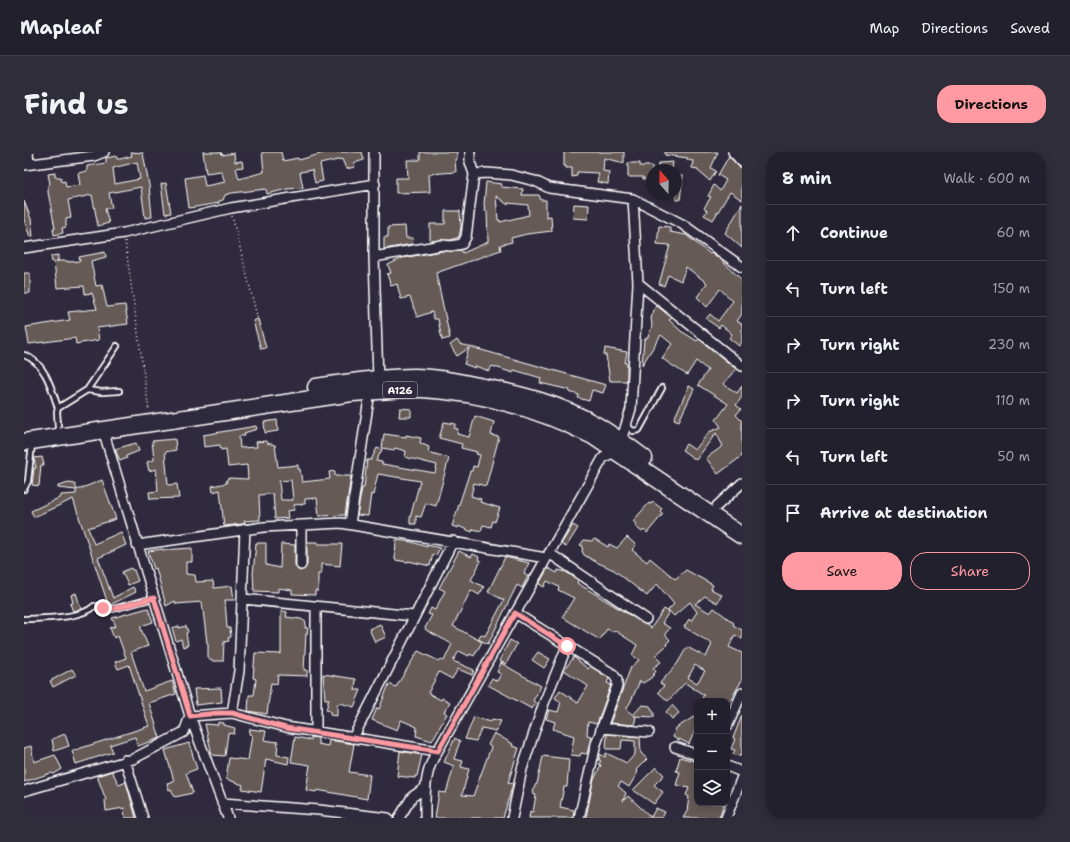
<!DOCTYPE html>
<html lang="en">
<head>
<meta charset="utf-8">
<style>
  body { margin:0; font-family:"Shantell Sans",sans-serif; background:#2f2d3a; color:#f1f3f6 }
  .controls { position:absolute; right:12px; bottom:12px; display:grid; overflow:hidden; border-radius:8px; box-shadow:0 2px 10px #0003 }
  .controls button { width:36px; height:36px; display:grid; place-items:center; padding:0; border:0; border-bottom:1px solid #403e4a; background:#23202e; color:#f1f3f6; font:20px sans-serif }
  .compass { position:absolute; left:622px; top:12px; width:36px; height:36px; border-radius:50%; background:#23202e; box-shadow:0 2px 10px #0003; rotate:340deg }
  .stop { position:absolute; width:12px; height:12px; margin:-9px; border:3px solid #ff9aa2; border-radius:50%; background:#fff }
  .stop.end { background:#ff9aa2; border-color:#fff; box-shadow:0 1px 4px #0008 }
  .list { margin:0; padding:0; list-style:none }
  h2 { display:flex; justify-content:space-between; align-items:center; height:52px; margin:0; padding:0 16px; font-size:17px }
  h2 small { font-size:13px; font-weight:400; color:#a3a3aa }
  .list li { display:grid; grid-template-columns:26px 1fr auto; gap:12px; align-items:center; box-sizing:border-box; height:56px; padding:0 16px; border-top:1px solid #403e4a }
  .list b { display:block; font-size:15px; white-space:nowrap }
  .list em { font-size:13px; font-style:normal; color:#a3a3aa }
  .actions { display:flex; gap:8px; padding:12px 16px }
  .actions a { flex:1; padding:9px 0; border:1px solid #ff9aa2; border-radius:16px; text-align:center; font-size:14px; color:#ff9aa2 }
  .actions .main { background:#ff9aa2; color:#111 }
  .icon { flex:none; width:22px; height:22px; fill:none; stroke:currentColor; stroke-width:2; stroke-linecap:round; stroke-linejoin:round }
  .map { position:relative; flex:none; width:718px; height:666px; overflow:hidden; border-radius:16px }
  header { display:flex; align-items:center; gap:24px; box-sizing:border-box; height:56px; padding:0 20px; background:#23202e; border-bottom:1px solid #403e4a }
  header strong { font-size:19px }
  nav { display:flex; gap:22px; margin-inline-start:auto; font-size:14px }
  .intro { display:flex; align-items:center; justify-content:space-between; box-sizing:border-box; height:96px; padding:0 24px }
  h1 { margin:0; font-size:28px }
  .button { padding:10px 18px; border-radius:16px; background:#ff9aa2; color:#111; font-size:14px; font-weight:700 }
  main { display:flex; gap:24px; padding:0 24px }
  aside { flex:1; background:#23202e; border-radius:16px; box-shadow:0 2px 10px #0003 }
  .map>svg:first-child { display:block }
  .building { fill:#665a56; stroke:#fff; fill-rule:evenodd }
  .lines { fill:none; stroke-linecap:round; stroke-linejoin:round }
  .lane-casing { stroke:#fff; stroke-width:8 }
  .street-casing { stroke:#fff; stroke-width:12 }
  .highway-casing { stroke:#fff; stroke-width:19 }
  .path { stroke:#fff; stroke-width:1.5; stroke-dasharray:1 3; stroke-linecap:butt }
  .lane { stroke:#2f2a3d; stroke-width:4.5 }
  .street { stroke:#2f2a3d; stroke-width:9 }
  .highway { stroke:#2f2a3d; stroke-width:16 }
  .route { stroke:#ff9aa2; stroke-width:5 }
  .labels { text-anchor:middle; stroke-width:3.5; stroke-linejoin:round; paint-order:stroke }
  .shield { fill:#2f2a3d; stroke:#c1bfc5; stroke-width:1 }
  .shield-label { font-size:10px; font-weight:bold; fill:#fff }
</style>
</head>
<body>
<header>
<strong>Mapleaf</strong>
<nav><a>Map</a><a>Directions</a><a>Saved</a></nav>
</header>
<div class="intro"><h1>Find us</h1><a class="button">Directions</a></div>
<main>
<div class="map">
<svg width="718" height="666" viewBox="0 0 718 666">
  <rect width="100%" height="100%" fill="#2f2a3d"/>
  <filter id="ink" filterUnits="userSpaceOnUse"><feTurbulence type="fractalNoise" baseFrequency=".025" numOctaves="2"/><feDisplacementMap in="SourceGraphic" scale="8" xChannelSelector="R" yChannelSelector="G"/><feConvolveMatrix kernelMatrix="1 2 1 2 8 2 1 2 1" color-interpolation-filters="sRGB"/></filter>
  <g filter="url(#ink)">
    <path class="building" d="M107,0L119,1L125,33L128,65L121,66L117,35L85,41L88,56L81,57L85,71L74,74L68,43L44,48L47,66L42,67V75L38,76L39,81L30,83L29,76H31L24,40V33L26,32L24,22L31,21V25H37L38,30L41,29L42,35L56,33L54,21L63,19V14L82,11V6L92,4L93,7H96L108,4ZM113,10L116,27L91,32L89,16Z
      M179,0H197L198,3L210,1L211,10L218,9L219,15L212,16L215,27L240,20L238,0H257L259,9L274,6L275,8L303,0H338L340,8L330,11L331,15L322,17L318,7L296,12L299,29L291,31L288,18L276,20L279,36L263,37L243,42L242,37L208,41L201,43L199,48L195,49V51L165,56L161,26L179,23L181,34L201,30L197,19L182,21Z
      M396,0H433V7H431L432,20L405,22L406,40L372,41V26H384L383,8H396Z
      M540,0H600V11L580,6L579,19L585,20L584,32L573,30L575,21L553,20V24L548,25V16H542V14H540Z
      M641,0H694L687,16L692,19L686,29L674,19V17L668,16L669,9L663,8L664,6L641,3Z
      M705,4L714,14L718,16V48L706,40L689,68L680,63L683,59L680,56L687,45L684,44L690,33L696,39L702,28L694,23Z
      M649,10L648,18H634L635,11Z
      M604,11H616V14H628V27H619V25H604Z
      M652,24H659L656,48H652Z
      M462,30L478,32L477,35L499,37L498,43H515L517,48H522V65L527,64L528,79L503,82L487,86L488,90L476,93L477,98L412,121L426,186L418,188L414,167H410L408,160L393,165L386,145L377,147L373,132L367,134L363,122L367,121L364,113L378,106L418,99L437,98L439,101L464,90L463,59H461L460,52ZM472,44L484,53V51L504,53L505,63L476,70V68H474Z
      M142,31L147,61L141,62L137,32Z
      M0,49L7,67L9,84L6,85L0,68Z
      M550,52L565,53L564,67L549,66Z
      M718,52V96L701,81Z
      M421,59H436L437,75L435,85L427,88L406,89V72H421Z
      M381,74L382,86H389L388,92L360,97V85H364V75Z
      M635,74L646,75V80L662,83L686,102L688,101L696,107L718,128V162L713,169L718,172V190L715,194L705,186L708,182L697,173L695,176L682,167L686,162L694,169L709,149L696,137L683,155L673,145L683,131L662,115L657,129L644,123L640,134L635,132L646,93L633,92Z
      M81,100L82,105L67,109L72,134L78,133L83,155L101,153L104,172L73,176L75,188L52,192L51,186L5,192L2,175L46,168L44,160L73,157L68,141L61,142L60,134L33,136L30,110H28L27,104L34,103V109H32H44V110L56,109L55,105Z
      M0,121H6V141H0Z
      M632,153L648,166L645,168L657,179L673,189L675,187L712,217L699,232L713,241L718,234V245L712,253L717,257L712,263L718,269V304L694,322L682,306L699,294L692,281L672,308L658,298L662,292L671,298L685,280L697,275L692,268L704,252L674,233L684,218L672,209L663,223L643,210L638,206L648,192L637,183L618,213L620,188L624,185L628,174L627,166Z
      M234,167L242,196L237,197L229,169Z
      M433,188L436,192L582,233L579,241L568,238L565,249L554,246L555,243L545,240L546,238L516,231L517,226L490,218L489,221L468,214L465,219L451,214V216L440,212L445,196L433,204L426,193Z
      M581,196L603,200L601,211H603V229H586L582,203H580Z
      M665,234L670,237L655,269L650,267Z
      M376,256L387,257V265H375Z
      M451,264L470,270L467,283L475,285L462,334L450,331L447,344L457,347L456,350L476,356L471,370L469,369L467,375L459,373L457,379L449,377L448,380L434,374V376L428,374L446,319H448L449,314L453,315L456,303L452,302L453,300L437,296L438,292L415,286L420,270L432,272L430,276L434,277L433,282L445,285Z
      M253,268L254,279L241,281L240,270Z
      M232,274L233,277L220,281L221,284H215L216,296L233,295L232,290L242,289L243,291L251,293L254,315L274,313V317H276L278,330L306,327L305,320L311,319V324H327L321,363L295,364L293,346L281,347V352L270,353V358L263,359L264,366L251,367L249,342L235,343L236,368L220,369L221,371L218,372L200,374L196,338L189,340L188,334L203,331L202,328L205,326L224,327L223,313L204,315L202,297L197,298L196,293L180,295L179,283ZM267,328L269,348H257L255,329Z
      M360,282L382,285V283L397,286L396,291L405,295L404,300L425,306L412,354L402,351L397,365L392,364V372H386V366L396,329L354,322L349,343L347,342L344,364L333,363L338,336H340L343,308H347L353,296L358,298L352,309L358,310V312L411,321L413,313L381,305L382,299L371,296L370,298L358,296Z
      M151,287L152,298L141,300L144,333L153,332L155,346L126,347L125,340L134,339L132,317L125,319L123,310L130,308L128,289Z
      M112,291L115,299L102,304L103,306L96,309L91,297Z
      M18,305L20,313H17L15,334L8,333L10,316H12L10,306Z
      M78,328L92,367L64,376L70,392L97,380L102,393L74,406L89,446L109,435L112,440L86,453L79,452L83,449L49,347L10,365L7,359L37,345V343L52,342V338L34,336V334L45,331L51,332L53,338Z
      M629,350L638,357L636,359L639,362L623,381L620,378L618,380L611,374L612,372L609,369L625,351L627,352Z
      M549,373L554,376L542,395L537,392Z
      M603,385L612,393L608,398L623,410L626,406L651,427L662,418L689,433L687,437L698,443L693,451L681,444L671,452L686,461L690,456L710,471L709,473L718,478V487L711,483L705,495L718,501V528L706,549H676L680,543L661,531L644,549L634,540L640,534L636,531L653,512L663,495L682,505L688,492L660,475L665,467L667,469L673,460L666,450L650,464L644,458L650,452L633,432L623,444L590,418L572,410L560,403L558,399L559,394L556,393L560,388L567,389L571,387L584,395L585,392L593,396ZM671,513L681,519L673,531L664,526Z
      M372,388L388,390L403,395V393L416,396L412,403L409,402L406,414L384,409V410L371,408Z
      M283,390H294V392H318L316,414L297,412V422H294V439H291V443L268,442V438L254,436V440L230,439L229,421L232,391H242V413L256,416L257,392L271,393V413L274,418L277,419L283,413Z
      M168,396V410H162V422L171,423L172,430L189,429L190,436L208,434L210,448H201L203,476H206L207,485L204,486L205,489L200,490L199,509H188L184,506V491H183L178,450L152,452L151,449L142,454L132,416L130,417L124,399L139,397V398Z
      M435,399L447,405L449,402L455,405L454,408L457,409L447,428L460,435L455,443L447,438L429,474L458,490L450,504L446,502L445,504L435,499L429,509L450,518L448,523L434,517L428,527L415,520L404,541L417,548L418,546L426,550L420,560L423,562L408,589L392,584L393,575L377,568L373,578L348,568L353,556L355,557L365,532L372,535L394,499L415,509L417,507L420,509L427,494L428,492L402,478L401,476L408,463L404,462L407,456L411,458L421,439L415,436Z
      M481,405L505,411L500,421L504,424L498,436L493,433L464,492L454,487L457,482L461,484L480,448L464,440Z
      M107,416L108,418H110L114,429L104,433L98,420Z
      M524,416L533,421L534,418L542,420L554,428L553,431L627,476L640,457L645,460L638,471L646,476L641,482L646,488L642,492L643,493L631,504L637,510L629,516L632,519L627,526L619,531L616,529L606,551L602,557L609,563L618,553L626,554L630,561V565L610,564L612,565L610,573L586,571L607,515L615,508L608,503L613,493L590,478L589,480L583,477L576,488L538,465L550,446L534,438L535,435L523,429L520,435L515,432Z
      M52,441L57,457L49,459L46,452L49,451L47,443Z
      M124,456L129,470L117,474V477L124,494L107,500L120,539L148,529L152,542L125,551L136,586L114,594L111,585L86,593L89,600L52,612L48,599L125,574L105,513L94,517L91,510L102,506L94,484L90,486L86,476L92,474L88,466Z
      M257,459L263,460L262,465L277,467L282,470L281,476H284L283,482H282L280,518H283V524L254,523L253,532L247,531L243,562L224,559L225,543H230L232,527L229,526L231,501L257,502Z
      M356,472L362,485L351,490L345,477Z
      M155,474V476L162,474L164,480L162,481L164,493L159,495L157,487L152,489L148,476Z
      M486,488L493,492L482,512L475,509Z
      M514,500L526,507L520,516L508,508Z
      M550,505L564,517L566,514L585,526L583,531L587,533L573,572L564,570L563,583L567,584L563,602L557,601L556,604L547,603L550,584L529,577L531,570L522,567L525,558L534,560L537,550L531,546L536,538L554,551L564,534L540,518Z
      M477,511L517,534L509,549L512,551L508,557L464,533L468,526L473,529L477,522L473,520Z
      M48,517L52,523L29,535L26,529Z
      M299,522L332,527L331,538H337L330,555L316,551V552H313V564L306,563V559L302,558L305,547H301Z
      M197,536L198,550L172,553L170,537Z
      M648,553L655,561L648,567L642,560Z
      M673,563V574L665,592L655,587V589L649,585L652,576Z
      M718,563V602L714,604L709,602L711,598L707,597L711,587L709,586Z
      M450,565L467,570L468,567L477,569L472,579L458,576L452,589L441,587Z
      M194,570L200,571V573L211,576L210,582L204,581L201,604L188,603L181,572L194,573Z
      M226,577L242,579L240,588L254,590L253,603L265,605L264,612L242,607L237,640L218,637L219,633L202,627L205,606L224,608L228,583L225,582Z
      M470,581L489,592L488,594L495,596L484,631L489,632L479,666H411L415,640L422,641L430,614L420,610L431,586L436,589L430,607L439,609L437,615L445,617L438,643L449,644L467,595L464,593Z
      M41,582L45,594L30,599L28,587Z
      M583,582L616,585L617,601L623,607L612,618L614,620L605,635L597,630L594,634L602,641L599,649L604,644L627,665L632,656L641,660L638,666H562L569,630L577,613L575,612L577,609L575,608L576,602L581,605L582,601L603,611L611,602V589L598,588L597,597H582Z
      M271,585L287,588V585L294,586V592L304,594L305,588L330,592L325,620L346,623L343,647L293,638L292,640L282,638L286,613L267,610Z
      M165,591L173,617L162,621L169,641L151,645L147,637L145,638L143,631L150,629L141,598Z
      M7,594L10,610L31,603L38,617L30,622L27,621L0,630V596Z
      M376,599L398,603L393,624H391V626L373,624Z
      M519,604L545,607L543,635H540L536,655L550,658L549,666H505L506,659L509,660L512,643L509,642L510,636L512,632H513Z
      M656,605L673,610V651H700L695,666H659L663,659L665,645L662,643L665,636L652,633L656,620L652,619Z
      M632,615L640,623L630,633L639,640L630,652L609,638Z
      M88,619L95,633L102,630L112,666H101L100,656L82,659L81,648H82L73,624Z"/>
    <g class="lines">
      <g class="lane-casing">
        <path id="lane" d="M0,203C21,210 28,237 34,256L33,260L34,275
          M63,238L78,240L95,239
          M34,256L63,238L93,194
          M602,273L609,279L615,278L638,236
          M0,337L4,329L8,292
          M0,467C19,466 57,467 70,454L89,457L130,446"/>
      </g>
      <g class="street-casing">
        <path id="street" d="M4,0L5,12
          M350,0V105L354,227
          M709,0L718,10
          M0,13L70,4L80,0
          M450,22L463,21L487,23L511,29L525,36L609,47L658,72L718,115
          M0,96L100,81L207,56L351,32
          M350,105L418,93L427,94L438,92L442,85L450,22L446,10V0
          M614,131L718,214
          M79,278L166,564L204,666
          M693,354L718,331
          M326,372L346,240
          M113,393L240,375L317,371L522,406
          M525,401L622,467
          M277,413V373
          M219,447L390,464
          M491,461L589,522L593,528V534L572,592L555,666
          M208,561L215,519L221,377
          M166,564L208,561L262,575L413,599
          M703,575L718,541
          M577,576L625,580
          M292,580V455
          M329,586L429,389
          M651,595L673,603
          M101,608L119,666
          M703,614L718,620
          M0,639L109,607L160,580L166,564
          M198,651L295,658L364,666
          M375,666L388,645L401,636
          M401,666C401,645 400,626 409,607L579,306L591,299L597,289L607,257L614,131L609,47
          M488,666L498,617L520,551L543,494
          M702,666L718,625"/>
      </g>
      <g class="highway-casing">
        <path id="highway" d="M292,235C324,230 358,225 391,225C413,225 434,230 455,234C495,242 536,252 572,273C589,283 604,294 620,306
          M0,290L328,241C351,240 374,236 398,237C457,240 517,258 569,284L718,384"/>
      </g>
      <path class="path" d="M208,64L236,176
        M101,89L125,259"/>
      <use href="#lane" class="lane"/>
      <use href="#street" class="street"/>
      <use href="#highway" class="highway"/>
    </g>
  </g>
  <g class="lines" filter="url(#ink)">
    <path class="route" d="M79,456L89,457L130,446L166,564L194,561H208L262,576L414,599L491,461L543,494"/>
  </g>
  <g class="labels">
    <rect class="shield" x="359" y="230" width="34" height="16" rx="3"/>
    <g class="shield-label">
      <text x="376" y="242">A126</text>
    </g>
  </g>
</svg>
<div class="controls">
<button>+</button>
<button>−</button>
<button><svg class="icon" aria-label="layers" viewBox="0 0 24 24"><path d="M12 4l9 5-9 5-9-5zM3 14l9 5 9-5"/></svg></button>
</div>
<svg class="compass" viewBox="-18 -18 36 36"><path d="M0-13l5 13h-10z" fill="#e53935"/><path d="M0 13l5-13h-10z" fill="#a3a3aa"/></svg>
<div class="stop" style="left:543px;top:494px"></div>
<div class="stop end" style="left:79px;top:456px"></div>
</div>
<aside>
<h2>8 min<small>Walk · 600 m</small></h2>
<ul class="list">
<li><svg class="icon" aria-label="ahead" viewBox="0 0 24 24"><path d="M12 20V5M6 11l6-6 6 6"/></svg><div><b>Continue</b></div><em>60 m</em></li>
<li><svg class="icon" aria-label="left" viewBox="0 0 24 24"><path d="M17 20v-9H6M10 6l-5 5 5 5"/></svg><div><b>Turn left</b></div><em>150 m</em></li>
<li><svg class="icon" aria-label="right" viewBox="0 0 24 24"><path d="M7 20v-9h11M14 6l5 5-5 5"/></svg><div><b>Turn right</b></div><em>230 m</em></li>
<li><svg class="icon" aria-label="right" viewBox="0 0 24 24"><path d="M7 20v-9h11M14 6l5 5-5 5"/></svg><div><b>Turn right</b></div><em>110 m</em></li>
<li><svg class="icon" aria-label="left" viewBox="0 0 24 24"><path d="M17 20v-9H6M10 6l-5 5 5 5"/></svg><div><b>Turn left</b></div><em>50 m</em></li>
<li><svg class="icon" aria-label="arrive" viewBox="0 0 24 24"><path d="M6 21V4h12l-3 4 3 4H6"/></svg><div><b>Arrive at destination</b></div></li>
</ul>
<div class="actions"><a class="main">Save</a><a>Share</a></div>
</aside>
</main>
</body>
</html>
